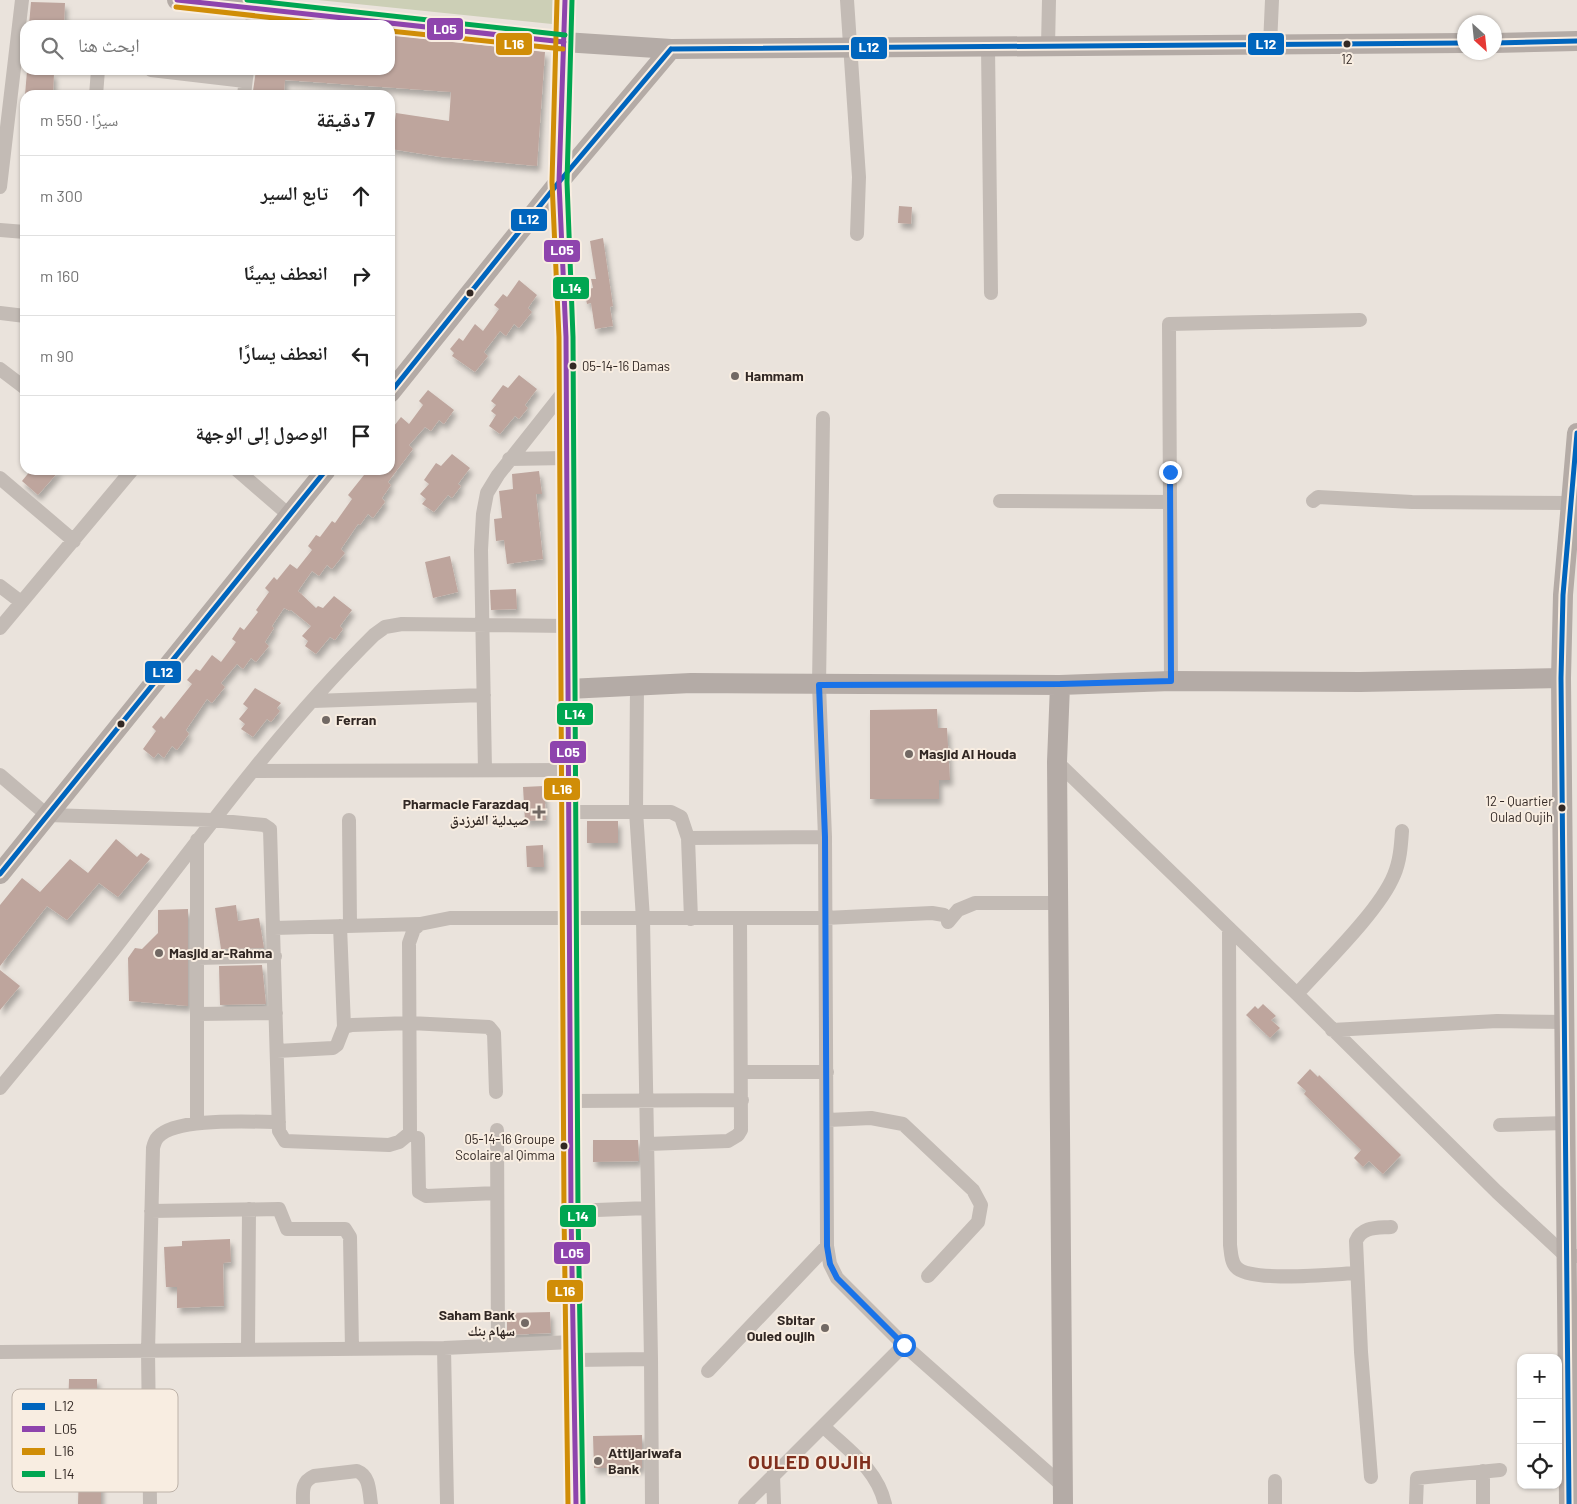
<!DOCTYPE html>
<html lang="ar">
<head>
<meta charset="utf-8">
<style>
  body { margin:0; font-family:Barlow,"Noto Naskh Arabic",sans-serif; background:#f2f2f2; color:#222; direction:rtl }
  .controls { position:absolute; right:15px; bottom:15px; display:grid; overflow:hidden; border-radius:10px; box-shadow:0 1px 4px #0004 }
  .controls button { width:45px; height:45px; display:grid; place-items:center; padding:0; border:0; border-bottom:1px solid #e0e0e0; background:#fff; color:#222; font:25px sans-serif }
  .compass { position:absolute; left:1457px; top:15px; width:45px; height:45px; border-radius:50%; background:#fff; box-shadow:0 1px 4px #0004; rotate:153deg }
  .stop { position:absolute; width:15px; height:15px; margin:-11px; border:4px solid #1a73e8; border-radius:50%; background:#fff }
  .stop.end { background:#1a73e8; border-color:#fff; box-shadow:0 1px 5px #0008 }
  .list { margin:0; padding:0; list-style:none }
  h2 { display:flex; justify-content:space-between; align-items:center; height:65px; margin:0; padding:0 20px; font-size:21px }
  h2 small { font-size:16px; font-weight:400; color:#767676 }
  .list li { display:grid; grid-template-columns:32px 1fr auto; gap:15px; align-items:center; box-sizing:border-box; height:80px; padding:0 20px; border-top:1px solid #e0e0e0 }
  .list b { display:block; font-size:19px; white-space:nowrap }
  .list em { font-size:16px; font-style:normal; color:#767676 }
  .icon { flex:none; width:28px; height:28px; fill:none; stroke:currentColor; stroke-width:2; stroke-linecap:round; stroke-linejoin:round }
  .map { position:relative; flex:none; width:1577px; height:1504px; overflow:hidden; direction:ltr }
  .search { position:absolute; background:#fff; box-shadow:0 1px 4px #0004; left:20px; top:20px; width:375px; height:55px; display:flex; align-items:center; gap:12px; box-sizing:border-box; padding:0 18px; border-radius:15px; color:#767676; font-size:19px }
  .panel { position:absolute; background:#fff; box-shadow:0 1px 4px #0004; left:20px; top:90px; width:375px; height:385px; border-radius:15px; direction:rtl }
  .map>svg:first-child { display:block }
  .green { fill:#cccfb6 }
  .building { fill:#bea59d; filter:url(#shadow) }
  .lines { fill:none; stroke-linecap:round; stroke-linejoin:round }
  .street { stroke:#c3bbb5; stroke-width:14 }
  .secondary { stroke:#b4aba6; stroke-width:20 }
  .bus-1-casing { stroke:#f8ede1; stroke-width:9 }
  .bus-2-casing { stroke:#f8ede1; stroke-width:9 }
  .bus-3-casing { stroke:#f8ede1; stroke-width:9 }
  .bus-4-casing { stroke:#f8ede1; stroke-width:9 }
  .bus-1 { stroke:#0065bd; stroke-width:5 }
  .bus-2 { stroke:#8e44ad; stroke-width:5 }
  .bus-3 { stroke:#d08d07; stroke-width:5 }
  .bus-4 { stroke:#00a651; stroke-width:5 }
  .route { stroke:#1a73e8; stroke-width:6 }
  .bus-dot { fill:#322824; stroke:#f8ede1; stroke-width:2 }
  .poi-dot { fill:#726964; stroke:#f8ede1; stroke-width:2 }
  .labels { text-anchor:middle; stroke-width:4; stroke-linejoin:round; paint-order:stroke }
  .bus-label { font-size:13px; fill:#322824; stroke:#f8ede1; text-anchor:end }
  .poi-label { font-size:14px; font-weight:bold; fill:#322824; stroke:#f8ede1; text-anchor:start }
  .district-label { font-size:19px; font-weight:bold; letter-spacing:1px; fill:#81301e; stroke:#f8ede1 }
  .key { fill:#f8ede1; stroke:#bdb2a8; stroke-width:1 }
  .key-label { font-size:14px; fill:#322824 }
  .line-badge { stroke:#f8ede1; stroke-width:2 }
  .badge-label { font-size:14px; text-anchor:middle; font-weight:bold; fill:#fff }
</style>
</head>
<body>
<div class="map">
<svg width="1577" height="1504" viewBox="0 0 1577 1504">
  <defs>
    <filter id="shadow"><feDropShadow dx="3" dy="5.5" stdDeviation="2.5" flood-color="#0004"/></filter>
  </defs>
  <rect width="100%" height="100%" fill="#eae3dc"/>
  <path class="green" d="M318,0H553L552,24Z"/>
  <path class="building" d="M31,2L65,3L64,25H29Z
    M390,35L545,52L537,166L441,157L391,149L396,113L449,121L451,92L285,80L284,93L253,91L256,70H390Z
    M27,71L54,73L53,95H25Z
    M899,206L912,207L911,224L898,223Z
    M603,238L613,306L610,307L613,326L595,329L591,303L587,304L584,290L593,288L591,279H596L590,241Z
    M519,280L537,295L528,308L532,312L519,328L514,324L506,336L500,331L484,352L488,356L475,372L452,356L454,353L450,349L459,338L463,341L475,324L483,331L499,309L494,305L503,294L507,297Z
    M519,375L537,389L525,405L528,408L519,419L515,416L500,434L489,426L496,415L491,411L496,405L491,401L503,385L508,388Z
    M428,390L454,410L444,424L439,420L431,431L425,427L409,445L413,449L388,482L391,485L382,498L385,502L373,518L368,514L360,525L358,524L341,549L345,553L332,569L327,565L319,576L312,571L298,591L316,608L318,606L323,608L334,596L352,610L340,626L343,629L335,640L330,637L316,654L305,646L308,641L302,636L311,626L291,610L290,611L284,608L272,626L274,628L265,642L269,646L256,662L251,658L243,669L237,664L221,683L225,687L212,703L207,699L186,730L189,734L177,750L172,746L164,758L158,753L154,758L143,749L156,731L152,727L161,716L164,719L192,684L187,680L196,669L200,671L212,655L221,662L236,642L232,639L240,627L244,630L258,612L256,610L269,592L265,588L274,577L277,580L290,564L297,569L312,550L308,546L316,535L320,537L332,521L335,523L352,499L348,495L368,470H390V431L401,417L409,424L423,405L419,401Z
    M452,454L470,468L458,484L461,486L452,498L448,495L434,512L422,504L426,499L420,494L429,484L424,480L436,463L441,466Z
    M31,470H60L38,495L22,481Z
    M539,471L542,494H536L543,559L507,564L504,540L496,541L494,519L502,518L499,491L513,489L512,474Z
    M450,556L458,592L433,598L425,562Z
    M516,589L517,609L491,610L490,590Z
    M255,688L281,703L277,708L280,711L271,722L267,719L253,737L241,729L245,724L239,719L248,708L243,704Z
    M937,709L938,728H947L950,780H939V799H870V710Z
    M544,786L546,820L525,821L523,787Z
    M587,821H618V843H587Z
    M116,839L137,857L141,853L150,859L118,897L99,883L67,920L47,906L0,966V905L22,878L40,892L70,859L88,873Z
    M543,845L544,867H527L526,846Z
    M236,905L238,921L259,918L264,948L221,949L215,908Z
    M188,909V1006L129,1001L128,958L135,948L142,949L158,933V910Z
    M262,965L266,1004L220,1005L219,966Z
    M0,970L20,986L0,1010Z
    M1263,1004L1276,1016L1271,1020L1280,1028L1270,1038L1246,1015L1255,1006L1258,1009Z
    M1310,1069L1318,1077L1319,1075L1401,1155L1383,1174L1369,1161L1363,1167L1354,1158L1361,1150L1304,1094L1306,1091L1297,1083Z
    M593,1140H638L639,1161L593,1162Z
    M230,1239L231,1262L223,1263L224,1306L177,1308V1287H166L164,1247L182,1246V1241Z
    M550,1312L551,1333L507,1335V1313Z
    M69,1379H97V1428H101V1444L67,1445Z
    M642,1435V1468H594L593,1436Z
    M101,1466V1504H78L79,1470Z"/>
  <g class="lines">
    <path class="street" d="M847,0L859,177L857,234
      M252,25L255,1
      M1270,45L1272,0
      M1048,46L1049,0
      M988,47L991,293
      M151,70L245,81
      M96,95L98,70
      M244,95L247,70
      M0,187L22,0
      M0,230L25,232
      M0,313L25,316
      M0,369L25,388
      M823,418L819,685L825,837L827,1246L830,1264L837,1278L904,1345L1062,1485
      M509,459L567,458
      M237,470L289,515
      M0,478L74,541
      M1000,501L1170,502
      M1313,501L1318,497L1412,502L1570,503
      M0,586L21,602
      M0,628L132,470
      M1171,681L1169,324L1360,320
      M637,685L636,811L643,919L651,1359L652,1504
      M313,701L484,695
      M1057,762L1297,994L1497,1192L1566,1256H1577
      M485,770L481,550L483,514L487,493L498,475L566,389
      M253,771L568,770
      M0,775L47,815L212,820L264,825L270,829L279,1131L285,1141L389,1145L399,1142L410,1133L409,943L414,929L420,924L450,918H825L932,913L944,915
      M568,812H671L681,817L688,838L691,919
      M349,820L350,926
      M688,838L825,837
      M948,922L958,910L975,903H1059
      M340,926L344,1027
      M274,928L420,924
      M1229,928L1230,1245C1231,1252 1231,1262 1236,1267C1249,1283 1334,1274 1357,1273
      M198,958L275,956
      M1297,994C1324,964 1380,910 1394,875C1400,861 1401,846 1402,831
      M197,1014L276,1013
      M1332,1030L1497,1021L1564,1022
      M277,1051L333,1048L337,1045L344,1027L352,1025L410,1023L489,1027L494,1033L496,1092
      M742,1072H827
      M0,1088C44,1034 90,982 132,926C209,826 284,724 374,635L385,627L402,624L568,626
      M570,1101L742,1100
      M828,1120L871,1118L903,1124L973,1190L981,1205L978,1222L928,1276
      M197,1123V840
      M1500,1125L1565,1123
      M497,1130L498,1345
      M418,1138L419,1192L426,1196L497,1193
      M648,1144L728,1141L738,1135L741,1130L740,919
      M151,1211L279,1209L287,1229H345L350,1237L352,1349
      M571,1211L648,1208
      M444,1348L447,1504
      M248,1349L249,1209
      M0,1352L444,1348L572,1342
      M573,1360L651,1359
      M708,1371L827,1246
      M824,1427C849,1451 877,1469 885,1504
      M1483,1471V1504
      M773,1475L774,1504
      M1371,1477L1361,1352L1356,1241C1362,1226 1377,1228 1391,1227
      M150,1504L148,1351L153,1148C154,1144 155,1140 158,1137C175,1117 252,1122 279,1122
      M303,1504C303,1491 301,1482 314,1476L357,1471C370,1476 369,1491 371,1504
      M745,1504L904,1345
      M1275,1504V1481
      M1416,1504L1417,1478L1500,1470"/>
    <path class="secondary" d="M177,0L564,42L671,49L1464,43
      M565,0L559,182L566,337L571,1211L576,1504
      M1494,43L1577,41
      M390,393L559,182L671,49
      M1060,685L1057,762L1063,1504
      M568,689L691,683L1060,685L1171,681L1360,682L1561,678
      M0,874L326,470
      M1569,1504L1561,678L1563,595L1577,433"/>
    <g class="bus-1-casing">
      <path id="bus-1" d="M1494,43L1577,41
        M671,49L1464,43
        M390,393L559,182L671,49
        M0,874L326,470
        M1569,1504L1561,678L1563,595L1577,433"/>
    </g>
    <g class="bus-2-casing">
      <path id="bus-2" d="M177,0L564,42
        M565,0L559,182L566,337L571,1211L576,1504"/>
    </g>
    <g class="bus-3-casing">
      <path id="bus-3" d="M557,0L552,182L559,337L564,1211L568,1504
        M176,7L338,25
        M390,31L563,49"/>
    </g>
    <g class="bus-4-casing">
      <path id="bus-4" d="M247,0L565,35
        M572,0L567,182L573,337L578,1211L583,1504"/>
    </g>
    <use href="#bus-1" class="bus-1"/>
    <use href="#bus-2" class="bus-2"/>
    <use href="#bus-3" class="bus-3"/>
    <use href="#bus-4" class="bus-4"/>
  </g>
  <g class="lines">
    <path class="route" d="M904,1345L837,1278L830,1264L827,1246L825,837L819,685L1060,684L1171,681L1170,472"/>
  </g>
  <g class="bus-dot">
    <circle cx="1347" cy="44" r="4.5"/>
    <circle cx="470" cy="293" r="4.5"/>
    <circle cx="573" cy="366" r="4.5"/>
    <circle cx="121" cy="724" r="4.5"/>
    <circle cx="1562" cy="808" r="4.5"/>
    <circle cx="564" cy="1146" r="4.5"/>
  </g>
  <g class="poi-dot">
    <circle cx="735" cy="376" r="5"/>
    <circle cx="326" cy="720" r="5"/>
    <circle cx="909" cy="754" r="5"/>
    <path d="M536.5 804.5h5v5h5v5h-5v5h-5v-5h-5v-5h5z"/>
    <circle cx="159" cy="953" r="5"/>
    <circle cx="525" cy="1323" r="5"/>
    <circle cx="825" cy="1328" r="5"/>
    <circle cx="598" cy="1461" r="5"/>
  </g>
  <g class="labels">
    <g class="bus-label">
      <text x="1347" y="64" text-anchor="middle">12</text>
      <text x="582" y="371" text-anchor="start">05-14-16 Damas</text>
      <text x="1553" y="806">12 - Quartier<tspan x="1553" dy="16">Oulad Oujih</tspan></text>
      <text x="555" y="1144">05-14-16 Groupe<tspan x="555" dy="16">Scolaire al Qimma</tspan></text>
    </g>
    <g class="poi-label">
      <text x="745" y="381">Hammam</text>
      <text x="336" y="725">Ferran</text>
      <text x="919" y="759">Masjid Al Houda</text>
      <text x="529" y="809" text-anchor="end">Pharmacie Farazdaq<tspan x="529" dy="16">صيدلية الفرزدق</tspan></text>
      <text x="169" y="958">Masjid ar-Rahma</text>
      <text x="515" y="1320" text-anchor="end">Saham Bank<tspan x="515" dy="16">سهام بنك</tspan></text>
      <text x="815" y="1325" text-anchor="end">Sbitar<tspan x="815" dy="16">Ouled oujih</tspan></text>
      <text x="608" y="1458">Attijariwafa<tspan x="608" dy="16">Bank</tspan></text>
    </g>
    <g class="district-label">
      <text x="810" y="1469">OULED OUJIH</text>
    </g>
  </g>
  <rect x="12" y="1389" width="166" height="103" rx="8" class="key"/>
  <rect x="22" y="1403" width="23" height="7" fill="#0065bd"/>
  <rect x="22" y="1426" width="23" height="6" fill="#8e44ad"/>
  <rect x="22" y="1448" width="23" height="7" fill="#d08d07"/>
  <rect x="22" y="1471" width="23" height="6" fill="#00a651"/>
  <g class="key-label">
    <text x="54" y="1411">L12</text>
    <text x="54" y="1434">L05</text>
    <text x="54" y="1456">L16</text>
    <text x="54" y="1479">L14</text>
  </g>
  <g class="line-badge">
    <rect x="426" y="17" width="38" height="24" rx="5" fill="#8e44ad"/>
    <rect x="495" y="32" width="38" height="24" rx="5" fill="#d08d07"/>
    <rect x="1247" y="32" width="38" height="24" rx="5" fill="#0065bd"/>
    <rect x="850" y="36" width="38" height="24" rx="5" fill="#0065bd"/>
    <rect x="510" y="208" width="38" height="24" rx="5" fill="#0065bd"/>
    <rect x="543" y="239" width="38" height="24" rx="5" fill="#8e44ad"/>
    <rect x="552" y="276" width="38" height="24" rx="5" fill="#00a651"/>
    <rect x="144" y="660" width="38" height="24" rx="5" fill="#0065bd"/>
    <rect x="556" y="702" width="38" height="24" rx="5" fill="#00a651"/>
    <rect x="549" y="740" width="38" height="24" rx="5" fill="#8e44ad"/>
    <rect x="543" y="777" width="38" height="24" rx="5" fill="#d08d07"/>
    <rect x="559" y="1204" width="38" height="24" rx="5" fill="#00a651"/>
    <rect x="553" y="1241" width="38" height="24" rx="5" fill="#8e44ad"/>
    <rect x="546" y="1279" width="38" height="24" rx="5" fill="#d08d07"/>
  </g>
  <g class="badge-label">
    <text x="445" y="34">L05</text>
    <text x="514" y="49">L16</text>
    <text x="1266" y="49">L12</text>
    <text x="869" y="52">L12</text>
    <text x="529" y="224">L12</text>
    <text x="562" y="255">L05</text>
    <text x="571" y="293">L14</text>
    <text x="163" y="677">L12</text>
    <text x="575" y="719">L14</text>
    <text x="568" y="757">L05</text>
    <text x="562" y="794">L16</text>
    <text x="578" y="1221">L14</text>
    <text x="572" y="1258">L05</text>
    <text x="565" y="1296">L16</text>
  </g>
</svg>
<div class="controls">
<button>+</button>
<button>−</button>
<button><svg class="icon" aria-label="locate" viewBox="0 0 24 24"><circle cx="12" cy="12" r="6"/><path d="M12 2v4M12 18v4M2 12h4M18 12h4"/></svg></button>
</div>
<svg class="compass" viewBox="-18 -18 36 36"><path d="M0-13l5 13h-10z" fill="#e53935"/><path d="M0 13l5-13h-10z" fill="#767676"/></svg>
<div class="stop" style="left:904px;top:1345px"></div>
<div class="stop end" style="left:1170px;top:472px"></div>
<div class="search"><svg class="icon" aria-label="search" viewBox="0 0 24 24"><circle cx="10" cy="10" r="6"/><path d="M15 15l6 6"/></svg>ابحث هنا</div>
<section class="panel">
<h2>7 دقيقة<small>سيرًا · 550 m</small></h2>
<ul class="list">
<li><svg class="icon" aria-label="ahead" viewBox="0 0 24 24"><path d="M12 20V5M6 11l6-6 6 6"/></svg><div><b>تابع السير</b></div><em>300 m</em></li>
<li><svg class="icon" aria-label="right" viewBox="0 0 24 24"><path d="M7 20v-9h11M14 6l5 5-5 5"/></svg><div><b>انعطف يمينًا</b></div><em>160 m</em></li>
<li><svg class="icon" aria-label="left" viewBox="0 0 24 24"><path d="M17 20v-9H6M10 6l-5 5 5 5"/></svg><div><b>انعطف يسارًا</b></div><em>90 m</em></li>
<li><svg class="icon" aria-label="arrive" viewBox="0 0 24 24"><path d="M6 21V4h12l-3 4 3 4H6"/></svg><div><b>الوصول إلى الوجهة</b></div></li>
</ul>
</section>
</div>
</body>
</html>
